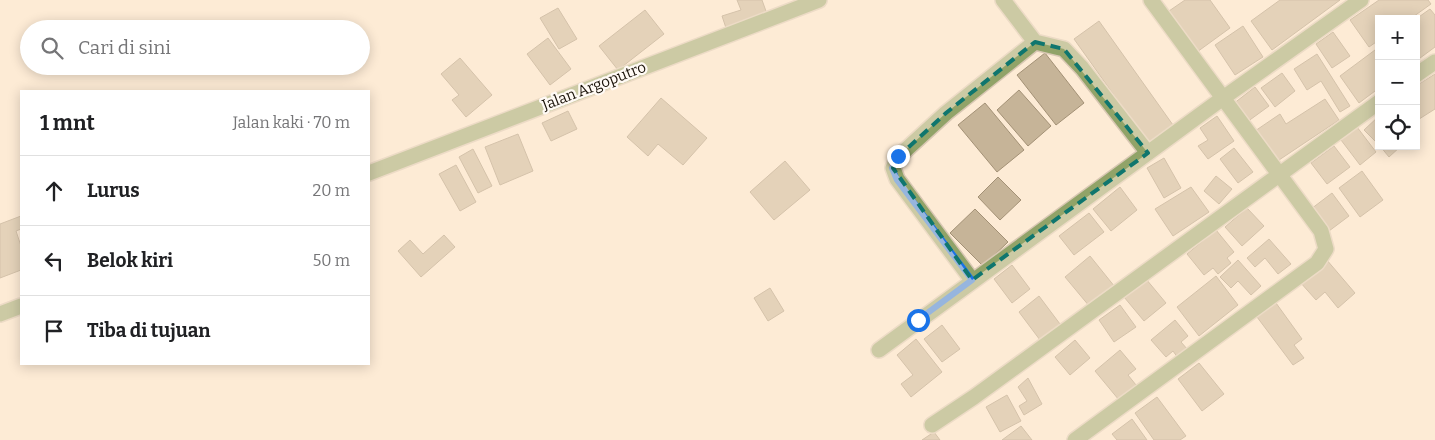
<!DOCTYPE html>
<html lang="id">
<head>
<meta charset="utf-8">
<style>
  body { margin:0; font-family:Bitter,serif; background:#f2f2f2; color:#202124 }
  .controls { position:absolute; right:15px; top:15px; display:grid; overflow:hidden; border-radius:0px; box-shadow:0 2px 12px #0003 }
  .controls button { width:45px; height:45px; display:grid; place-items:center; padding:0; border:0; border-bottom:1px solid #e0e0e0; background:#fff; color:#202124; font:25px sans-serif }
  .stop { position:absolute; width:15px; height:15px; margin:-11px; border:4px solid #1a73e8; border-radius:50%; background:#fff }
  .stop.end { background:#1a73e8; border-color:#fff; box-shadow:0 1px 5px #0008 }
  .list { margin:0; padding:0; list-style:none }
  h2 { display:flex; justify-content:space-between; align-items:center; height:65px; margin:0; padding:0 20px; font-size:21px }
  h2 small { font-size:16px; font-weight:400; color:#757577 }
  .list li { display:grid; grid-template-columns:32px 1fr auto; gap:15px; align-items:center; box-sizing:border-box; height:70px; padding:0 20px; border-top:1px solid #e0e0e0 }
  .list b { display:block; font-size:19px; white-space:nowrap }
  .list em { font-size:16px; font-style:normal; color:#757577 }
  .icon { flex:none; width:28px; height:28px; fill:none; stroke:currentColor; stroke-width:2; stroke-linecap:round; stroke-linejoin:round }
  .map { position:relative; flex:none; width:1435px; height:440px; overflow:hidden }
  .search { position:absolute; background:#fff; box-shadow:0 2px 12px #0003; left:20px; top:20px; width:350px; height:55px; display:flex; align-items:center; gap:12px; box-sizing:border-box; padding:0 18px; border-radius:28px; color:#757577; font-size:19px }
  .panel { position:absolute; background:#fff; box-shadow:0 2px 12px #0003; left:20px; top:90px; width:350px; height:275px; border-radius:0px }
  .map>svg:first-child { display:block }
  .building { fill:#c6b498; stroke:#a39176 }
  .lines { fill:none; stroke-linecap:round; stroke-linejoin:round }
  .street-casing { stroke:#d9c8b4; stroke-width:18 }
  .street { stroke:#91a368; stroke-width:15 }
  .route { stroke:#1a73e8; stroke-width:6 }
  .marked { fill:none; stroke:#0f766e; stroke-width:4; stroke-dasharray:10 6; stroke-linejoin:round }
  .labels { text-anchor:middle; stroke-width:4.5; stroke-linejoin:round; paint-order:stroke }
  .street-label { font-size:15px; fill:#191208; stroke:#fffaf5 }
</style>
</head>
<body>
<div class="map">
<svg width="1435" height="440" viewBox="0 0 1435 440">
  <rect width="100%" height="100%" fill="#fdebd5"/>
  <path class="building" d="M737,0H762L767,14L726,28L722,16L741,10Z
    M1185,0H1210L1230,28L1197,52L1169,11Z
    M1280,0H1340L1272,50L1251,21Z
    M1379,0H1428L1431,4L1410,19H1379V40L1369,47L1350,20Z
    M558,8L577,39L559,49L540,18Z
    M1430,9L1435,15V47L1416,61V19Z
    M645,10L664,34L618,70L599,46Z
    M1099,21L1173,125L1148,143L1074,39Z
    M1243,26L1263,57L1235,75L1215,45Z
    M1333,32L1350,56L1332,68L1316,44Z
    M548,38L571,69L550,85L527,54Z
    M1379,47V88L1359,103L1340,76Z
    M1045,53L1084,103L1056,125L1017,75Z
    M1317,54L1350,106L1340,112L1321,81L1307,90L1294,69Z
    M460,58L492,95L466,117L452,100L459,95L441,74Z
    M1282,73L1295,91L1275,107L1261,88Z
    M1435,74V109L1416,121V86Z
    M1255,87L1269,106L1247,122L1233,104Z
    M1019,90L1051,126L1028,146L997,110Z
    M661,98L707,138L683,165L658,144L648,156L627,137Z
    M1325,99L1339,120L1276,162L1255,131L1280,114L1286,124Z
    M985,103L1024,150L997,172L958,125Z
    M568,111L577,129L551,141L542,123Z
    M1217,116L1234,141L1208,159L1198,146L1208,140L1200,128Z
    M1379,116V145L1364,130Z
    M1357,127L1376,152L1360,165L1341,140Z
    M518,134L533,171L500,185L485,147Z
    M1334,146L1350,167L1327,184L1311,163Z
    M1380,146H1401L1389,157Z
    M1234,148L1253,172L1238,183L1220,159Z
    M473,149L492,186L478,193L459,157Z
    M1164,158L1181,188L1164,198L1147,168Z
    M785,161L810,190L774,220L750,192Z
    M456,165L476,202L460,211L439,174Z
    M1362,171L1383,200L1360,217L1339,188Z
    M1216,176L1232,189L1219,204L1204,191Z
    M998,177L1021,200L1000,220L978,197Z
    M1120,187L1137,210L1111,231L1093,209Z
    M1191,187L1209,212L1173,236L1155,209Z
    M1332,193L1349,216L1329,231L1311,209Z
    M1247,208L1264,226L1242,246L1225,227Z
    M975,209L1008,242L983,266L950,233Z
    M1089,213L1104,232L1074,255L1059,236Z
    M21,216V229L16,231L21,246V270L0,278V224Z
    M1216,230L1234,252L1227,258L1231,263L1218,274L1213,268L1204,275L1187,254Z
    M444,235L455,247L421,277L398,251L410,240L423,254Z
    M1269,239L1291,264L1278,274L1265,258L1255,267L1247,258Z
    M1090,256L1115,287L1090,307L1065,277Z
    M1326,259L1355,293L1338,308L1325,292L1316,300L1300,282Z
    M1238,260L1261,286L1251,295L1238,281L1231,288L1220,277Z
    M1012,265L1030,289L1012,303L994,279Z
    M1216,276L1238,305L1199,336L1177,307Z
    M1146,279L1166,303L1144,321L1124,297Z
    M770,288L784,311L768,321L754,298Z
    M1039,296L1060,324L1040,340L1019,312Z
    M1276,303L1302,339L1294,345L1304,358L1293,365L1257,317Z
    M1120,305L1136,327L1114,342L1099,320Z
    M1175,320L1188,336L1181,342L1188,350L1178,358L1173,351L1166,357L1151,340Z
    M942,325L960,349L942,362L924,339Z
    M916,339L942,372L911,397L901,384L913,375L897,355Z
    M1075,340L1090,358L1070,375L1055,357Z
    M1120,350L1136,369L1128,375L1136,385L1119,400L1095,371Z
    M1199,363L1224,394L1202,411L1178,379Z
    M1028,378L1042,404L1024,415L1019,406L1027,401L1018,387Z
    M1007,395L1021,421L1000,432L986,407Z
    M1157,397L1186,436L1180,440H1154L1135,413Z
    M1132,419L1147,440H1117L1112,434Z
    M1021,426L1032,440H1002Z
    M934,432L940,440H922Z"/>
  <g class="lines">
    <g class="street-casing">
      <path id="street" d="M1003,0L1035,42L1064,49L1082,68L1148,153
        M1151,0L1223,98L1361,0
        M1416,75L1435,62
        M369,173L819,0
        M972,280L897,179L893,168L898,157L946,113L1035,42
        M0,314L21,306
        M879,350L1223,98L1321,231L1326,249L1317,263L1075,440
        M932,425L974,397L1379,102"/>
    </g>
    <use href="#street" class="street"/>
  </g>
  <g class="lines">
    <path class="route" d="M898,156L892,168L897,180L972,280L918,320"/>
  </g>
  <path d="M0 0H1435V440H0ZM1035,42L1064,49L1148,153L972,280L893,168L898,157L946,113Z" fill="#fdebd5" fill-opacity=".55" fill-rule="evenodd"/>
  <path class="marked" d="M1035,42L1064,49L1148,153L972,280L893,168L898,157L946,113Z"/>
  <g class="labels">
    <g class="street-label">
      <text transform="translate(594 86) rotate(-21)" y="5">Jalan Argoputro</text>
    </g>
  </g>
</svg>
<div class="controls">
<button>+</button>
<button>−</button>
<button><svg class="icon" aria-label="locate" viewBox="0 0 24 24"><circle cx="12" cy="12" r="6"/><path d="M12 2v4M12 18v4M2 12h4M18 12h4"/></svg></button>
</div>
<div class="stop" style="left:918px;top:320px"></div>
<div class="stop end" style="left:898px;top:156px"></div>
<div class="search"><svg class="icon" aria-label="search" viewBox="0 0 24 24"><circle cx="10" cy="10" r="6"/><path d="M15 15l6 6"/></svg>Cari di sini</div>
<section class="panel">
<h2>1 mnt<small>Jalan kaki · 70 m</small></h2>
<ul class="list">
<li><svg class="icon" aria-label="ahead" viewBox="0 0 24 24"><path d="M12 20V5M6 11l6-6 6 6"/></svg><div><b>Lurus</b></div><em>20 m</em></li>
<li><svg class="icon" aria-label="left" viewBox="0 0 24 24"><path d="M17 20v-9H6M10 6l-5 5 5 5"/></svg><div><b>Belok kiri</b></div><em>50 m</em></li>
<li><svg class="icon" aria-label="arrive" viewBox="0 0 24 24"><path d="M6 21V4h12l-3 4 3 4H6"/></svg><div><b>Tiba di tujuan</b></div></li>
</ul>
</section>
</div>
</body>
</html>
